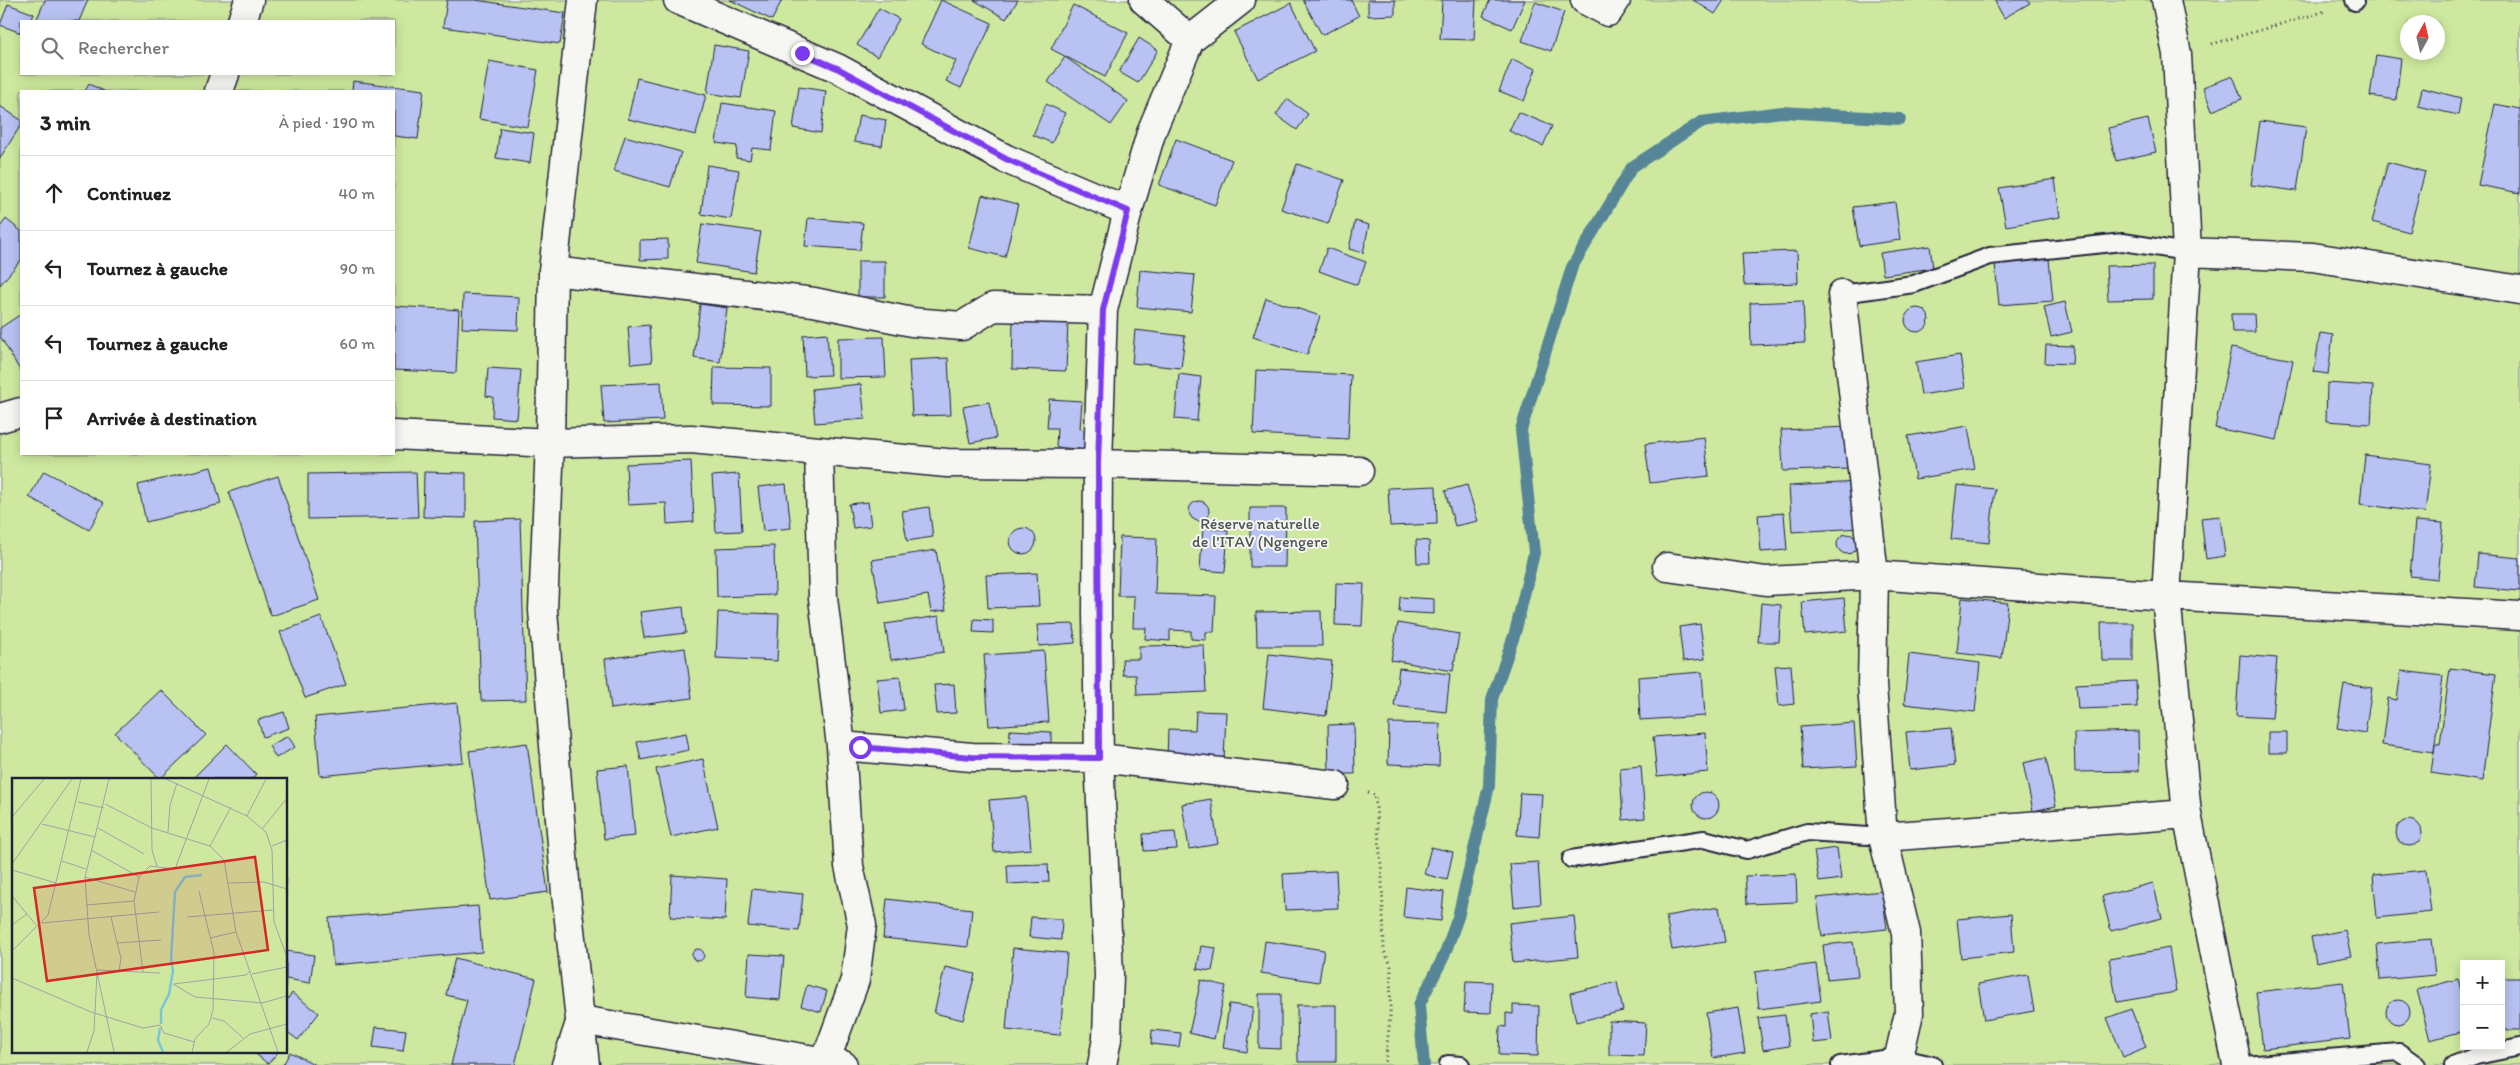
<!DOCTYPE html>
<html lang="fr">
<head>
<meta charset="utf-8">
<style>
  body { margin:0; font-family:Itim,sans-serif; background:#f2f2f2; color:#222 }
  .controls { position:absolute; right:15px; bottom:15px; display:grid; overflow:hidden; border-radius:0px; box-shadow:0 2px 12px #0003 }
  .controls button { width:45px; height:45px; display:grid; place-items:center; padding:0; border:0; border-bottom:1px solid #e0e0e0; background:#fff; color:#222; font:25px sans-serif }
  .compass { position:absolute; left:2400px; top:15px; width:45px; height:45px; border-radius:50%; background:#fff; box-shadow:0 2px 12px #0003; rotate:8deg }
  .stop { position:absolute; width:15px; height:15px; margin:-11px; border:4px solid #7c3aed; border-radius:50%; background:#fff }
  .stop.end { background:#7c3aed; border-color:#fff; box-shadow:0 1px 5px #0008 }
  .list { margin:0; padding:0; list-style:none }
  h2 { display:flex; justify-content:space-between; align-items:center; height:65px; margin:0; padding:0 20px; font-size:21px }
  h2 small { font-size:16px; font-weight:400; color:#767676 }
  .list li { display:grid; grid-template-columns:32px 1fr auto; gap:15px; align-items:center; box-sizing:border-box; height:75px; padding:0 20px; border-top:1px solid #e0e0e0 }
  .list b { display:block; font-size:19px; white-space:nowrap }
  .list em { font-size:16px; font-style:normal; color:#767676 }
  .icon { flex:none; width:28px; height:28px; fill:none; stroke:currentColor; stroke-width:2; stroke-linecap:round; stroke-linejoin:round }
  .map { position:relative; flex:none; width:2520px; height:1065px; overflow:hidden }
  .search { position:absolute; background:#fff; box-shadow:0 2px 12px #0003; left:20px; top:20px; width:375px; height:55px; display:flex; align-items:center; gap:12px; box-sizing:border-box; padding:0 18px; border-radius:0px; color:#767676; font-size:19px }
  .panel { position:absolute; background:#fff; box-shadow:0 2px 12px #0003; left:20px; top:90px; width:375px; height:365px; border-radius:0px }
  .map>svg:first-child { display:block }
  .green { fill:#cee99f; stroke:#78866d; fill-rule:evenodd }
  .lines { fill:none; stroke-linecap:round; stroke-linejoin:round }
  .stream { stroke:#568598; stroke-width:12 }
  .building { fill:#b8c3f4; stroke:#22223b }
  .service-casing { stroke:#22223b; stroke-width:20 }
  .minor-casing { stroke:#22223b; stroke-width:31 }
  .tertiary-casing { stroke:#22223b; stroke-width:31 }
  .path { stroke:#22223b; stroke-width:3; stroke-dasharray:1 4; stroke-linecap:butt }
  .service { stroke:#f6f6f2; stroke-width:16 }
  .minor { stroke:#f6f6f2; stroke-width:28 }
  .tertiary { stroke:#f6f6f2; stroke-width:28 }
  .route { stroke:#7c3aed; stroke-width:6 }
  .labels { text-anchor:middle; stroke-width:4; stroke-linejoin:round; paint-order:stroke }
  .park-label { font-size:16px; fill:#4d5454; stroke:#f6f6f2 }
  .inset-river { fill:none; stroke:#79c7d6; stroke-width:2.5 }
  .inset-road { fill:none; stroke:#a1a1a9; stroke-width:1 }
  .view { fill:#d62828; fill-opacity:0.15; stroke:#d62828; stroke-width:2.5 }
  .inset-edge { fill:none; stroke:#22223b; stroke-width:2.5 }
</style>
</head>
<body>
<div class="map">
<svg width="2520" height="1065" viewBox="0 0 2520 1065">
  <rect width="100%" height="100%" fill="#f6f6f2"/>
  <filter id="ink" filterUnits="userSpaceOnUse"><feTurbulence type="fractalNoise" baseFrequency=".02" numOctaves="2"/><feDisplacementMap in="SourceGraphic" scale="10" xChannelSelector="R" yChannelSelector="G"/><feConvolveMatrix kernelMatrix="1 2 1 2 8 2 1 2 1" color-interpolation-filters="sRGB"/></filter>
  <g filter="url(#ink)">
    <path class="green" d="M0,0H2520V1065H0ZM21,21H394V74H21ZM2408,22H2438V52H2408ZM21,91H394V454H21ZM14,779H286V1051H14ZM2464,964H2501V1046H2464Z"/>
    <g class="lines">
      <path class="stream" d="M1424,1065L1419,1005L1444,956L1458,917L1489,786L1492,699L1515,633L1534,553L1521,430L1572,267L1632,167L1701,122L1782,112L1900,119"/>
    </g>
    <path class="building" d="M45,0H88L79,21H36Z
      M447,0H475L565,13L560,44L443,27Z
      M730,0H782L772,20Z
      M941,0L992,23L961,88L946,81L956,61L921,44Z
      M974,0H1018L1006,19Z
      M1303,0H1351L1359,16L1322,35Z
      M1368,0H1395V15L1368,16Z
      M1442,0H1476L1474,40L1440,39Z
      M1490,0H1525L1512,29L1483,16Z
      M1693,0H1724L1715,14Z
      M1994,0H2028L2030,3L2004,18Z
      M1535,2L1564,12L1551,51L1522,41Z
      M1291,3L1315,51L1258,79L1234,32Z
      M8,4L34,14L31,21H21V33L0,25Z
      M1073,5L1128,33L1105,77L1051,49Z
      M879,8L899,19L877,57L857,45Z
      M1139,38L1158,50L1138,83L1119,72Z
      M714,45L749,51L741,98L707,93Z
      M2376,55L2401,59L2396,100L2370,96Z
      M1065,57L1128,101L1111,125L1048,82Z
      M1512,59L1536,69L1524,101L1499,91Z
      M489,61L538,70L528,127L479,119Z
      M2233,76L2242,99L2212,111L2203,87Z
      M637,78L706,95L696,135L628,119Z
      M353,81L424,90L418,139L394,136V91H352Z
      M89,84L104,91H85Z
      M799,87L826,91L821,133L793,128Z
      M2422,88L2461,98L2458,115L2418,106Z
      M1287,99L1308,114L1297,130L1276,115Z
      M722,103L776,111L771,150L752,148L750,160L736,158L737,146L716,143Z
      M1046,104L1065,113L1052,143L1033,135Z
      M2495,104L2520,109V193L2478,185Z
      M0,106L21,120V125L0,158Z
      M1518,112L1552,126L1543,146L1509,131Z
      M859,115L886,120L882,146L854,142Z
      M2148,119L2156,152L2116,161L2108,128Z
      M2260,121L2306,127L2297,191L2251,185Z
      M500,128L534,133L530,163L496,158Z
      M625,136L681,152L670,187L614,171Z
      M1176,139L1232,160L1215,205L1159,185Z
      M2388,162L2425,172L2409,232L2372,222Z
      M1297,164L1344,180L1328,224L1281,209Z
      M707,165L739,170L731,219L701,214Z
      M2055,179L2060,217L2006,226L1999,188Z
      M982,195L1018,204L1005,257L969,248Z
      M1895,202L1900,240L1859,246L1853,207Z
      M808,218L863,223L860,250L805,246Z
      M6,219L21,231V260L0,285V227Z
      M1355,221L1369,225L1363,253L1349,249Z
      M702,224L761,232L754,272L696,263Z
      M668,239V259L640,260V240Z
      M1930,246L1933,268L1883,275L1880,253Z
      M1327,248L1366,262L1357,285L1319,271Z
      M1797,251L1798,283L1744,285L1742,253Z
      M2049,259L2053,301L1999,305L1995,264Z
      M858,261H885V297H858Z
      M2153,265V299L2108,300L2106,266Z
      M1140,270L1195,275L1191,312L1137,307Z
      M463,294L519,297L518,330L462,328Z
      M1266,298L1320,316L1307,355L1253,337Z
      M1803,301L1805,343L1751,345L1750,303Z
      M2065,302L2072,332L2051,337L2044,307Z
      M700,304L727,308L720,362L694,358Z
      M394,306L459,310L456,373L394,370Z
      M1905 320a12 12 0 1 1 24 0a12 12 0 1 1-24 0Z
      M21,314V372L0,336V328Z
      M2231,314H2254L2255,332H2232Z
      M1013,320L1068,322L1066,371L1012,369Z
      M649,325L652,362L631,364L628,327Z
      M1135,330L1185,336L1181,368L1132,363Z
      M827,333L830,375L805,376L803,335Z
      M2320,333L2333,335L2328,374L2314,372Z
      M884,337L886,377L838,378V338Z
      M2046,345L2073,346L2072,364L2045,363Z
      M2231,348L2293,360L2277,440L2215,428Z
      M1960,355L1965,388L1921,395L1916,362Z
      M948,358L951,415L912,416L909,360Z
      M714,367L771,368V406L713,405Z
      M488,368L521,370L517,419L492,417L493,397L486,396Z
      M1256,370L1351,375L1348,439L1253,434Z
      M1179,374L1201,377L1197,421L1175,419Z
      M661,382L663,420L604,423L601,385Z
      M2327,383L2373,386L2371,424L2326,421Z
      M861,384L865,419L815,423L812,389Z
      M1049,399L1082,401L1080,429L1087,430L1086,450L1056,447L1057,428H1047Z
      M989,402L996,438L970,443L963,407Z
      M1968,426L1975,469L1915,479L1908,436Z
      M1848,427L1850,469L1783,471L1781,430Z
      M1704,437L1709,476L1650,483L1645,444Z
      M2365,455L2431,464L2425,513L2360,504Z
      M691,461L694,522L667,524L666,503L628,505L626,464Z
      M211,467L221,504L146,522L138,485Z
      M44,471L104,503L89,530L29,497Z
      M416,472L418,517L308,519V474Z
      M424,472L466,473V518L423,517Z
      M739,474L742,531L716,532L712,476Z
      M278,476L319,600L271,616L229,492Z
      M1858,482L1861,528L1792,532L1789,486Z
      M786,484L791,528L763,531L758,487Z
      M1467,485L1478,521L1455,526L1445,491Z
      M1957,485L1995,489L1989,543L1951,539Z
      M1436,486L1437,524L1390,526L1388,488Z
      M1189 511a10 10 0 1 1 20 0a10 10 0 1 1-20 0Z
      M868,502L871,526L853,528L849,504Z
      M929,507L933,537L907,541L902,511Z
      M1250,508H1286L1285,567H1250Z
      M1784,513L1787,550L1761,552L1758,515Z
      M2220,516L2225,556L2206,559L2201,518Z
      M520,519L526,700L481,701L475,521Z
      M2415,521L2443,523L2438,579L2410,576Z
      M1203,528L1228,530L1225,572L1200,570Z
      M1010 541a13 13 0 1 1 26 0a13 13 0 1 1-26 0Z
      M1837 544a10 10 0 1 1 20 0a10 10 0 1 1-20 0Z
      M1120,537L1157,538L1155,594L1216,596L1214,632H1206V640L1191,639V631L1170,630V641L1145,639L1146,628H1133L1134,596H1118Z
      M1416,540L1429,541L1430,563H1417Z
      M774,546L775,595L717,597L716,548Z
      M936,550L946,610L931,612L928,595L880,603L872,560Z
      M2478,554L2520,558V591L2475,587Z
      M1037,573L1039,606L988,608L986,575Z
      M1336,583L1364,584L1362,626L1335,625Z
      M1400,597L1434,599V614L1399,612Z
      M1844,598L1847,631L1805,635L1802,602Z
      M1962,598L2008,603L2002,658L1957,653Z
      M1761,603L1781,605L1779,642H1758Z
      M683,607L686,633L644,638L640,612Z
      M1321,611L1322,646H1257L1256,612Z
      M718,612L779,614L777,661L716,658Z
      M939,616L944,652L891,660L885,624Z
      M321,617L346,684L305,698L280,632Z
      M974,619L993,620V633L973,632Z
      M1398,623L1459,634L1453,671L1391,660Z
      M2101,623H2133V661H2102Z
      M1074,624L1075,643L1039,646L1037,625Z
      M1700,624L1705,659L1683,661L1679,627Z
      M1204,645L1206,692L1137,695L1136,675H1123L1122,659H1139V646Z
      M685,648L692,698L611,709L605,659Z
      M1044,651L1049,722L989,726L984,655Z
      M1269,654L1332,661L1326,716L1263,708Z
      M1909,654L1980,663L1975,712L1904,704Z
      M2240,655L2277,658L2272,718L2236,716Z
      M1791,665L1794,704L1779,706L1775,666Z
      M1399,668L1450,674L1446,712L1394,706Z
      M2450,668L2496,674L2482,781L2431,773L2435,744H2440Z
      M2401,671L2443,676L2434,752L2382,745L2388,698L2397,700Z
      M1702,672L1705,716L1640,720L1638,677Z
      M900,677L904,710L881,713L877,679Z
      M2136,681L2137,707L2078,709L2076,684Z
      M954,684L956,713L937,714L934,685Z
      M2344,684L2372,688L2365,733L2337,728Z
      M161,690L206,735L160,779L115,733Z
      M457,703L463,762L320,776L315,717Z
      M1196,711L1226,712L1224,761L1167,759L1168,729L1195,730Z
      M284,712L289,728L263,737L258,720Z
      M1389,723L1440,724L1439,766L1388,764Z
      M1854,723L1857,766L1803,769L1800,727Z
      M1354,724L1355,774H1329L1328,725Z
      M1951,728L1955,765L1910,770L1906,732Z
      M1010,730L1051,732V754L1009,752Z
      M2138,731L2139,771L2075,772L2074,733Z
      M2268,732H2287V753H2268Z
      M686,733L689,750L641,760L637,742Z
      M1705,733L1708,772L1657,777L1653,737Z
      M288,736L295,747L276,758L269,746Z
      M527,743L548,892L490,900L469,751Z
      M227,744L256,774L252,779H192Z
      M2046,758L2056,806L2033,811L2023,763Z
      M703,759L718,827L671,837L656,769Z
      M628,766L635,836L604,839L597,769Z
      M1641,766L1645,818L1623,820L1620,768Z
      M1693 805a13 13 0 1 1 26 0a13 13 0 1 1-26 0Z
      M1520,793L1542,794L1539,837L1517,835Z
      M1026,797L1031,849L994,852L989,800Z
      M1211,799L1218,844L1189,849L1182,804Z
      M2396 833a13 13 0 1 1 26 0a13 13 0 1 1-26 0Z
      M1175,832L1177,849L1144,851L1143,834Z
      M1431,847L1453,852L1447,880L1424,874Z
      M1837,848L1841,879L1819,882L1814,851Z
      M1538,862L1541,904L1514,907L1510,864Z
      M1048,864L1049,882L1008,884L1007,865Z
      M2426,870L2431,912L2377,918L2373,875Z
      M1336,871L1338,908L1285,910L1283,874Z
      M1796,874L1797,902L1747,904L1745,876Z
      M672,875L727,879L725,920L670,917Z
      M2153,883L2162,918L2111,931L2102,896Z
      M1406,887L1444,892L1441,921L1403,917Z
      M752,889L803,894L799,931L748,926Z
      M1882,891L1887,929L1822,936L1817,898Z
      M887,899L972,909L968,947L883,938Z
      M478,906L482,952L333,965L329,918Z
      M1719,907L1725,942L1672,950L1666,916Z
      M2011,914L2014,952L1961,958L1957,919Z
      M1574,916L1578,957L1513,963L1509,923Z
      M1031,917L1062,919L1061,940L1029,937Z
      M2345,930L2351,956L2316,963L2311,937Z
      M2431,939L2435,975L2380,980L2377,944Z
      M1265,941L1324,950L1319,982L1261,973Z
      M1853,942L1858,976L1827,979L1823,945Z
      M1201,946L1216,948L1212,971L1197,969Z
      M1013,948L1067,953L1060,1035L1006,1030Z
      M2169,948L2176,992L2117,1002L2109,959Z
      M692 955a6 6 0 1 1 12 0a6 6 0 1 1-12 0Z
      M286,951L314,955L310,983L286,979Z
      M749,954L784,956L780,1000L746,997Z
      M455,958L536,979L515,1065H451L467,1000L446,995Z
      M1816,964L1821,1001L1759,1009L1755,972Z
      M945,967L975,974L963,1020L934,1013Z
      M2028,975L2034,1011L1984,1020L1978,984Z
      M2501,978H2520V1030H2501Z
      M2458,979L2464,1001V1031L2430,1040L2417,990Z
      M1201,980L1226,986L1214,1039L1189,1033Z
      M1466,981L1492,982L1491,1013L1464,1012Z
      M1617,982L1623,1011L1576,1022L1570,993Z
      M2343,982L2350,1039L2263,1049L2256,992Z
      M807,985L827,991L821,1012L801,1006Z
      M292,993L319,1013L298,1040L286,1031V1001Z
      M1259,994H1281V1049L1259,1048Z
      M2386 1012a12 12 0 1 1 24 0a12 12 0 1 1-24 0Z
      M1229,1004L1253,1007L1247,1052L1223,1048Z
      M1297,1005H1336V1062H1298Z
      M1513,1005L1539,1006L1538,1056L1499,1055L1500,1026L1506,1027V1013L1513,1014Z
      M1738,1008L1745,1053L1713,1058L1706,1013Z
      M2131,1009L2146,1047L2123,1057L2107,1018Z
      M1828,1011L1832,1041L1813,1043L1810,1014Z
      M1785,1015L1789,1046L1763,1050L1758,1018Z
      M1609,1021L1646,1023L1644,1056L1609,1055Z
      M376,1027L406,1030L403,1051L373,1047Z
      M1152,1030L1181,1033L1179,1047L1151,1044Z
      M252,1051H279L268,1064Z
      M290,1052L316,1065H283Z"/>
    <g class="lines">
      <g class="service-casing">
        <path id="service" d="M2354,0L2355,2
          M1842,294L1914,284L1990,256L2123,242L2187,252
          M1571,859L1704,839L1747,850L1807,832L1883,837
          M1448,1064L1461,1065
          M1840,1065L1898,1057L1933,1065
          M2245,1065L2399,1052L2417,1065
          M2453,1065L2476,1056L2520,1047"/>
      </g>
      <g class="minor-casing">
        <path id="minor" d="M678,0L837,68L1006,159L1128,211
          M1144,0L1190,40
          M1585,0L1608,12L1616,0
          M2166,0L2177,54L2187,252L2166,596L2187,814L2237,1065
          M2187,252L2313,257L2520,290
          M553,271L814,302L912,322L962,326L993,307L1103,310
          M1842,294L1874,575L1872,685L1883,837L1906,933L1909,1013L1897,1065
          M394,435L550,443L691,439L947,463L1098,464L1359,471
          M819,451L823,598L841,746
          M1667,567L1766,581L1874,575L2166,596L2520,616
          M1883,837L2187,814
          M825,1062L855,980L862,925L849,866L841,746L972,757L1099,758L1335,785
          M566,1065L581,1020L843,1065
          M1102,1065L1107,1039L1109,974L1099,758L1097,612L1098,464L1103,310L1128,211L1152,130L1190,40L1241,0"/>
      </g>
      <g class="tertiary-casing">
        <path id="tertiary" d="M583,0L553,271L550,443L543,610L566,893L585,1065
          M242,21L249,0
          M219,91L225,74
          M0,418L21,412"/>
      </g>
      <path class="path" d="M2212,44L2326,11
        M1368,793L1375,795L1382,877L1384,951L1391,965L1390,1018L1385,1065"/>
      <use href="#service" class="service"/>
      <use href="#minor" class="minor"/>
      <use href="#tertiary" class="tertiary"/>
    </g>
  </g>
  <g class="lines" filter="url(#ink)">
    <path class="route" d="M802,53L837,68L1006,159L1128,211L1103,310L1098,464L1099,758L972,757L860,747"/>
  </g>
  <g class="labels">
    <g class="park-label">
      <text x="1260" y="529">Réserve naturelle<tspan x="1260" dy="18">de l'ITAV (Ngengere</tspan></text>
    </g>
  </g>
  <g transform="translate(12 778)">
    <rect width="275" height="275" fill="#f6f6f2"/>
    <path d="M0,1H275V274H0Z" fill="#cee99f"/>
    <path class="inset-river" d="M149,246V232L157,216L161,193L159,181L163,114L173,99L190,97M148,250L146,262L151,274"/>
    <path class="inset-road" d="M97,1L73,99L77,157L102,274M139,1L140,72L145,88M154,1L235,38L254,54L260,72L262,144L275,179M66,24L92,30M93,26L140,50L198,68L212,82L224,154L266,274M235,38L254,1M0,39L32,1M30,46L83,59M86,50L132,76M251,50L275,20M156,54L158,27L165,5M198,68L219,29M260,68L275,62M79,72L127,99M50,83L74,91M0,86L60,1M0,92L44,105M73,99L123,114M217,105L252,104L275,111M0,118L24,147M74,127L122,123M99,139L105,165M175,139L261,132M30,145L147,134M0,147L15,136M198,160L224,154M0,173L36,137L69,1M85,192L148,195M107,193L109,180L105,165L149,162M131,194L122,123L127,99L138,88L163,91L197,1M240,196L275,189M0,200L79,234L131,250L148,247L152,255L182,264M161,206L183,219L250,225L275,218M162,206L234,197L238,193M200,240L212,243L231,260M75,274L82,253L85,195M180,274L183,261L197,246L201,232L202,175L187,113M215,274L238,256L275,246"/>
    <path class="view" d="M243,79L256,172L35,203L22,110Z"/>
    <rect width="275" height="275" class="inset-edge"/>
  </g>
</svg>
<div class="controls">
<button>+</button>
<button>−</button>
</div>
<svg class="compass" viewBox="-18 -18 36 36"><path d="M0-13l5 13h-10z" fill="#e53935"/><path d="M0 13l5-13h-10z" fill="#767676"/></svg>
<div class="stop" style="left:860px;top:747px"></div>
<div class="stop end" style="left:802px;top:53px"></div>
<div class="search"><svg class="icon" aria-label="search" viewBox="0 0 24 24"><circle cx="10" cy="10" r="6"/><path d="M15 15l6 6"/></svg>Rechercher</div>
<section class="panel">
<h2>3 min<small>À pied · 190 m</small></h2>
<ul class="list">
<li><svg class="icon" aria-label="ahead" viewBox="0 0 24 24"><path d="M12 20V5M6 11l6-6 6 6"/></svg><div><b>Continuez</b></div><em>40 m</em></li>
<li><svg class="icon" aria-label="left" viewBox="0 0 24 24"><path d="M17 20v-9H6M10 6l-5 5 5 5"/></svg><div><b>Tournez à gauche</b></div><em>90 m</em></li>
<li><svg class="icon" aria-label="left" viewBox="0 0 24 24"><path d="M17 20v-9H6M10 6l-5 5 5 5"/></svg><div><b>Tournez à gauche</b></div><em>60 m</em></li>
<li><svg class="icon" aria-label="arrive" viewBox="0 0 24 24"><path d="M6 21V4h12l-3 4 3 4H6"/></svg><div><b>Arrivée à destination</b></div></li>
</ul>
</section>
</div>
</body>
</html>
